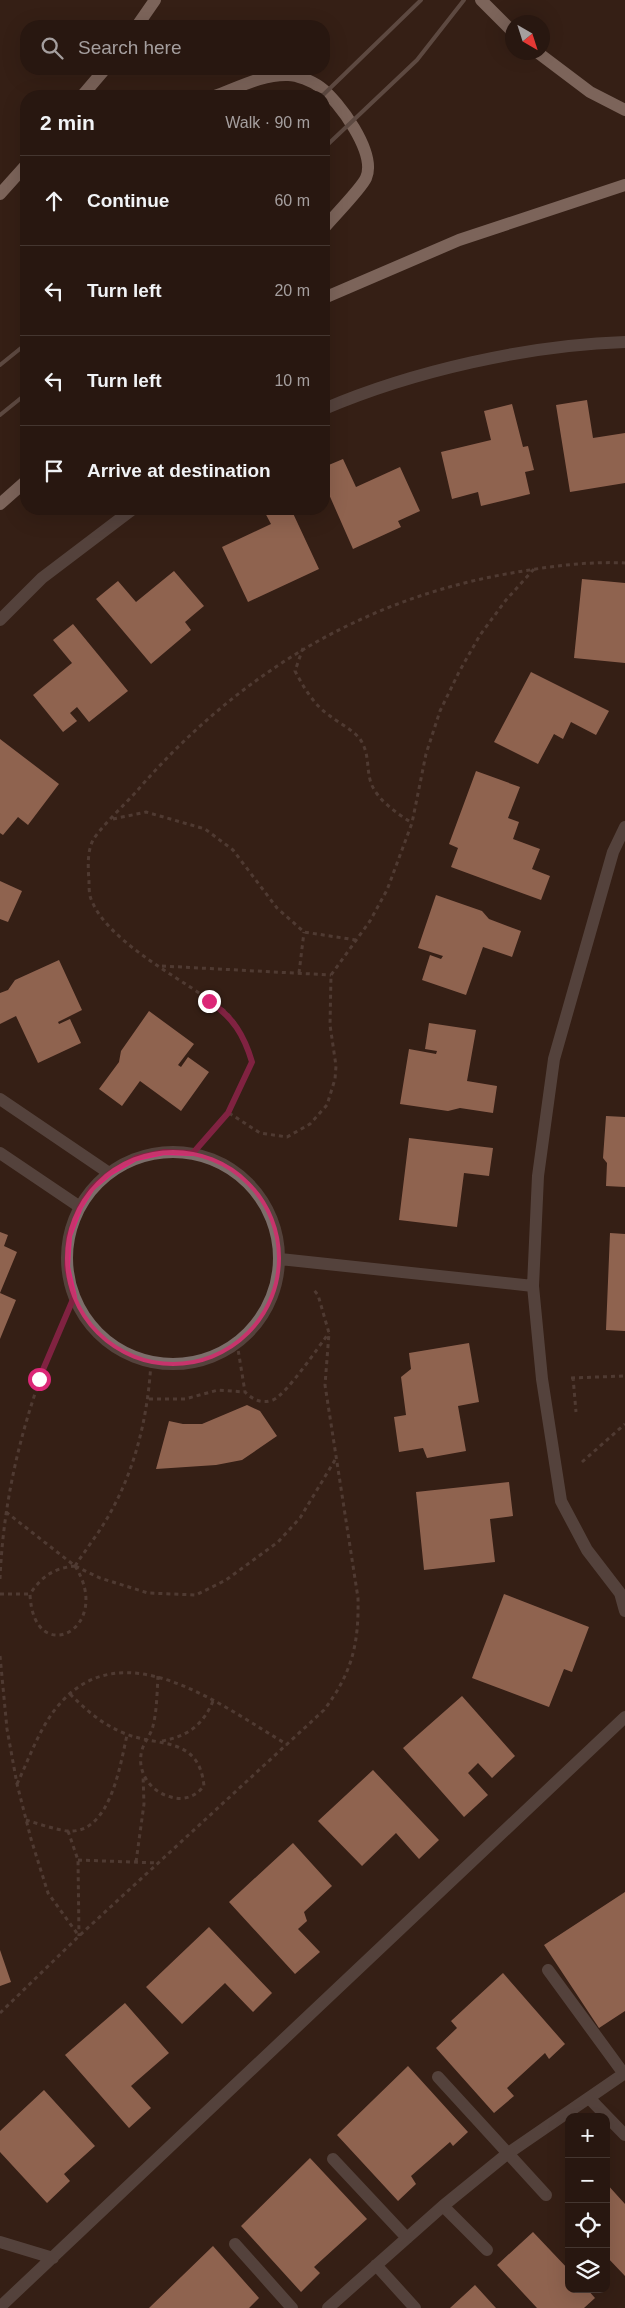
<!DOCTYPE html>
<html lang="en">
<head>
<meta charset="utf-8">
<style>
  body { margin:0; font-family:Helvetica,sans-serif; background:#34241e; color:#f1f3f6 }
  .controls { position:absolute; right:15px; bottom:15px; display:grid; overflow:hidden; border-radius:10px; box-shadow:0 5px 20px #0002 }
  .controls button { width:45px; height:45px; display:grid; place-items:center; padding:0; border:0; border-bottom:1px solid #443630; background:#281710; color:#f1f3f6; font:25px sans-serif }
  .compass { position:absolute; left:505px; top:15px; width:45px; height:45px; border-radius:50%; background:#281710; box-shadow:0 5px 20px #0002; rotate:141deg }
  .stop { position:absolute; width:15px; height:15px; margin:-11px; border:4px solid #db2777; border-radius:50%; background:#fff }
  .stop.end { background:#db2777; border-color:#fff; box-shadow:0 1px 5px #0008 }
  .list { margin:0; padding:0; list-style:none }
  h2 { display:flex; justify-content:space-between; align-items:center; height:65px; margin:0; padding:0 20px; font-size:21px }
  h2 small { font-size:16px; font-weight:400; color:#a59f9f }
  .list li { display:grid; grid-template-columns:32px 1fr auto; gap:15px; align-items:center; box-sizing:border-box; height:90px; padding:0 20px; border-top:1px solid #443630 }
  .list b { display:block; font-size:19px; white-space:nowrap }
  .list em { font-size:16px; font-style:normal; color:#a59f9f }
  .icon { flex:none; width:28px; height:28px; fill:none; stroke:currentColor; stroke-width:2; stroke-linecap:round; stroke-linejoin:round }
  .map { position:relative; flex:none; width:625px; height:2308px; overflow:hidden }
  .search { position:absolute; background:#281710; box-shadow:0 5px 20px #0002; left:20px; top:20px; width:310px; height:55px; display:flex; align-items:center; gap:12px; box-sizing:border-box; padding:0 18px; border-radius:20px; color:#a59f9f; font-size:19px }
  .panel { position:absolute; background:#281710; box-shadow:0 5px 20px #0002; left:20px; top:90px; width:310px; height:425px; border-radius:20px }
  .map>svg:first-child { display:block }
  .building { fill:#fdb596 }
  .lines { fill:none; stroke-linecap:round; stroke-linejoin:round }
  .path { stroke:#705c54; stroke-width:3; stroke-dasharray:4 4; stroke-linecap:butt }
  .minor { stroke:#7b6e6a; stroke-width:12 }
  .major { stroke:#d2b9ae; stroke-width:12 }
  .rail { stroke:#8f7d75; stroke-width:4 }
  .route { stroke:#db2777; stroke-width:6 }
  .marked { fill:none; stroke:#c7346c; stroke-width:4; stroke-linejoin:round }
</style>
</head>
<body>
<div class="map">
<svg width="625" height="2308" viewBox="0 0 625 2308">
  <rect width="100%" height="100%" fill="#351f15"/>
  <path class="building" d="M587,400L593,438L625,433V483L570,492L556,405Z
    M512,404L523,447L528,446L534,470L525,472L530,494L481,506L478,492L452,499L441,452L491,440L484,411Z
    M343,459L356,487L400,467L420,511L398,521L401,527L353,549L324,483V467Z
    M263,509H291L319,569L248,602L222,547L271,524Z
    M174,571L204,606L185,622L191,630L151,664L96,599L118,581L136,602Z
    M582,579L625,583V663L574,658Z
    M73,624L128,691L89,722L77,707L70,713L77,721L63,732L33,695L72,663L53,640Z
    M531,672L609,711L596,735L571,722L563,739L554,734L538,764L494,742Z
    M0,739L59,784L28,825L18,817L3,835L0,833Z
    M476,771L520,787L508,818L519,822L513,839L540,849L532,869L550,876L541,900L451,867L458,848L449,844Z
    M0,881L22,891L8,922L0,919Z
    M436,895L482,911L489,919L521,931L512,957L483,947L466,995L422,980L430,955L441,959L443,956L418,948Z
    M59,960L82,1010L58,1022L59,1024L70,1019L81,1043L38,1063L16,1016L0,1024V993L8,990L15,980Z
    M149,1011L194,1044L178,1065L181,1067L188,1057L209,1072L181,1111L140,1081L122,1106L99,1089L119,1062L121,1051Z
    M429,1023L476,1030L467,1081L497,1086L493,1113L460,1108L448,1111L400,1104L409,1049L436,1054L437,1051L425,1049Z
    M606,1116L625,1117V1187L606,1186L607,1163L603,1158Z
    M409,1138L493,1148L489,1176L464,1173L457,1227L399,1220Z
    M0,1232L8,1235L4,1246L17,1252L0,1293L16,1300L0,1339Z
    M610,1233L625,1234V1331L606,1330Z
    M469,1343L479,1402L458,1406L466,1451L427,1458L423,1448L399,1452L394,1417L406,1415L401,1377L411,1369L409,1353Z
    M247,1405L260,1411L277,1436L242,1460L216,1465L156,1469L169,1421L183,1424H202Z
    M509,1482L513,1516L490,1519L495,1562L424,1570L416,1492Z
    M504,1594L589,1627L572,1672L564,1669L549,1707L472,1678Z
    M462,1696L515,1756L492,1778L478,1763L468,1773L488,1795L464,1817L403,1748Z
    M373,1770L439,1840L419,1859L396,1833L362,1866L318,1821Z
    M293,1843L332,1886L304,1912L307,1921L298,1929L320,1952L295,1974L229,1902Z
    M625,1892V2011L599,2028L544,1945Z
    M209,1927L272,1993L253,2012L225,1983L182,2024L146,1987Z
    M0,1950L11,1982L0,1986Z
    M503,1973L565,2044L549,2059L545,2053L507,2088L514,2096L494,2113L436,2048L457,2028L451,2021Z
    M125,2003L169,2053L131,2086L151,2108L129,2128L65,2055Z
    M408,2066L468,2132L453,2146L450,2142L411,2176L416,2184L398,2201L337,2135Z
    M44,2090L95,2146L64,2174L70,2181L47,2203L0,2152V2131Z
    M310,2158L367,2219L314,2267L320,2273L301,2292L241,2226Z
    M606,2183L625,2204V2276L606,2256Z
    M533,2232L569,2270V2289H587L595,2298L584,2308H537L497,2265Z
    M213,2246L259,2298L249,2308H149Z
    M475,2285L496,2308H450Z"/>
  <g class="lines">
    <path class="path" d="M303,648L295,671C304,688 314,705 330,716C339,723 353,730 360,739C370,754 366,768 371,783C377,800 398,814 412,823
      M113,819L146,812L205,829L233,850L277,908L304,932L356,940
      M162,966L331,975
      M299,973L304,932
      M229,1113L260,1133L287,1137L310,1124L327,1105L335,1079L336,1066L330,1025L331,975L370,921L387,890L412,823L426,754L440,711L459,672L480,635L506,600L534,569
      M193,1153L229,1113L252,1062C247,1045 240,1027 227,1013C221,1007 212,1002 205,997C171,973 106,939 91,899C89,894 89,887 89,881C88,868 87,852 93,840C100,828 125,804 136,792C234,678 357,601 506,574C545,567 585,561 625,563
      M237,1343L245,1392C253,1400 262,1404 273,1400C286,1395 319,1346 329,1333
      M573,1377L576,1412
      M571,1378L625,1376
      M149,1399H185L218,1390L244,1392
      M582,1462L625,1424
      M6,1512L75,1566L100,1578L148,1593L196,1595L226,1580L278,1542L300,1518L335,1460
      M75,1566C86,1549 99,1533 109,1515C136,1468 148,1415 151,1362
      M75,1566C115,1629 33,1670 30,1594C42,1576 54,1568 75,1566Z
      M0,1579C4,1480 32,1386 74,1297
      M0,1594H30
      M0,1656L7,1729L17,1784L31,1839L48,1893L79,1936
      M70,1694C87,1711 103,1725 126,1734C159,1747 199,1736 204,1786C196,1796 185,1801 171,1797C150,1792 136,1771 142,1750C144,1742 151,1735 153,1726C157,1710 157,1692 158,1676
      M162,1741C188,1736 203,1725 213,1701
      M17,1784C29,1759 39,1729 57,1707C122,1627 223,1707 288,1745
      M26,1820C39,1824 54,1829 67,1831C110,1835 120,1766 127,1735
      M68,1831L78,1860L79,1936
      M78,1860L158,1863
      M136,1862L144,1804L143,1775
      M0,2013L79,1936L324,1710C352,1673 359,1644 358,1598L325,1385L329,1333L318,1295L313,1289"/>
    <path class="minor" d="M324,409C413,371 528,345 625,342
      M0,620L42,578L133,509
      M625,827L613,852L554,1059L538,1176L533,1286L542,1379L561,1501L587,1550L620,1593L625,1611
      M0,1099L109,1173
      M67 1258a106 106 0 1 1 212 0a106 106 0 1 1-212 0Z
      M0,1153L80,1207
      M280,1259L533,1286
      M548,1970L624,2074
      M438,2077L546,2195
      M589,2098L625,2135
      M333,2159L407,2238
      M443,2206L487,2250
      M0,2242L53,2258
      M235,2244L292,2308
      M376,2265L415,2308
      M0,2307L625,1717
      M328,2308L443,2206L507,2154L625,2073"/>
    <path class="major" d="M481,0L512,31
      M137,26L155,0
      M537,52L590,92L625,110
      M82,96L105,69
      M215,96C237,88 263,74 288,75C297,75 312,81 320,87C339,101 377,153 366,178C361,189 333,217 324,228
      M0,194L26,165
      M324,298L459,240L625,185
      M0,504L26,481"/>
    <path class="rail" d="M322,96L421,0
      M324,148L417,60L464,0
      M0,365L26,344
      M0,415L26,394"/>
  </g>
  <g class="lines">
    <path class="route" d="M39,1379L74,1297L67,1267L69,1236L80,1207L92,1188L110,1173L136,1158L164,1152L193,1153L228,1113L252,1062C244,1035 233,1017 209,1001"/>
  </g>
  <path d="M0 0H625V2308H0ZM67 1258a106 106 0 1 1 212 0a106 106 0 1 1-212 0Z" fill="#351f15" fill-opacity=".55" fill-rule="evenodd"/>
  <path class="marked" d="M67 1258a106 106 0 1 1 212 0a106 106 0 1 1-212 0Z"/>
</svg>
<div class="controls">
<button>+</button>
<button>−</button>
<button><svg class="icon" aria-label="locate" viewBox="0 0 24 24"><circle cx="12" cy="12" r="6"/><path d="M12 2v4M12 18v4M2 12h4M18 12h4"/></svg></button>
<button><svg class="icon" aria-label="layers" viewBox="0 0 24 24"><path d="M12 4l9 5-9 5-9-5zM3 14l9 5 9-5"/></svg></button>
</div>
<svg class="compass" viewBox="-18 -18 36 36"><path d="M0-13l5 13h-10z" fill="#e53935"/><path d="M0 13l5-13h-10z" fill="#a59f9f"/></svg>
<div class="stop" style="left:39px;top:1379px"></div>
<div class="stop end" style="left:209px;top:1001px"></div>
<div class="search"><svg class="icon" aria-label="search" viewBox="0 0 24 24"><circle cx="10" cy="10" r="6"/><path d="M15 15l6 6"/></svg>Search here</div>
<section class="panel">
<h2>2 min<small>Walk · 90 m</small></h2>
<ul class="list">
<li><svg class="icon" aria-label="ahead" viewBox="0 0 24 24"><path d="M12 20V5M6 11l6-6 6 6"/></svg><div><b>Continue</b></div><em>60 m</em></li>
<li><svg class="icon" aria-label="left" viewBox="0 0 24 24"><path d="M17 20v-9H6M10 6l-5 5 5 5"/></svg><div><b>Turn left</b></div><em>20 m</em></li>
<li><svg class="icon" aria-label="left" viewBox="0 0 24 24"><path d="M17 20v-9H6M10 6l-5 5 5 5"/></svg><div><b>Turn left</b></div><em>10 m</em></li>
<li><svg class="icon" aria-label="arrive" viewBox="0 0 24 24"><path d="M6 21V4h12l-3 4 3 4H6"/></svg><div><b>Arrive at destination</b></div></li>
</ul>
</section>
</div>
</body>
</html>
